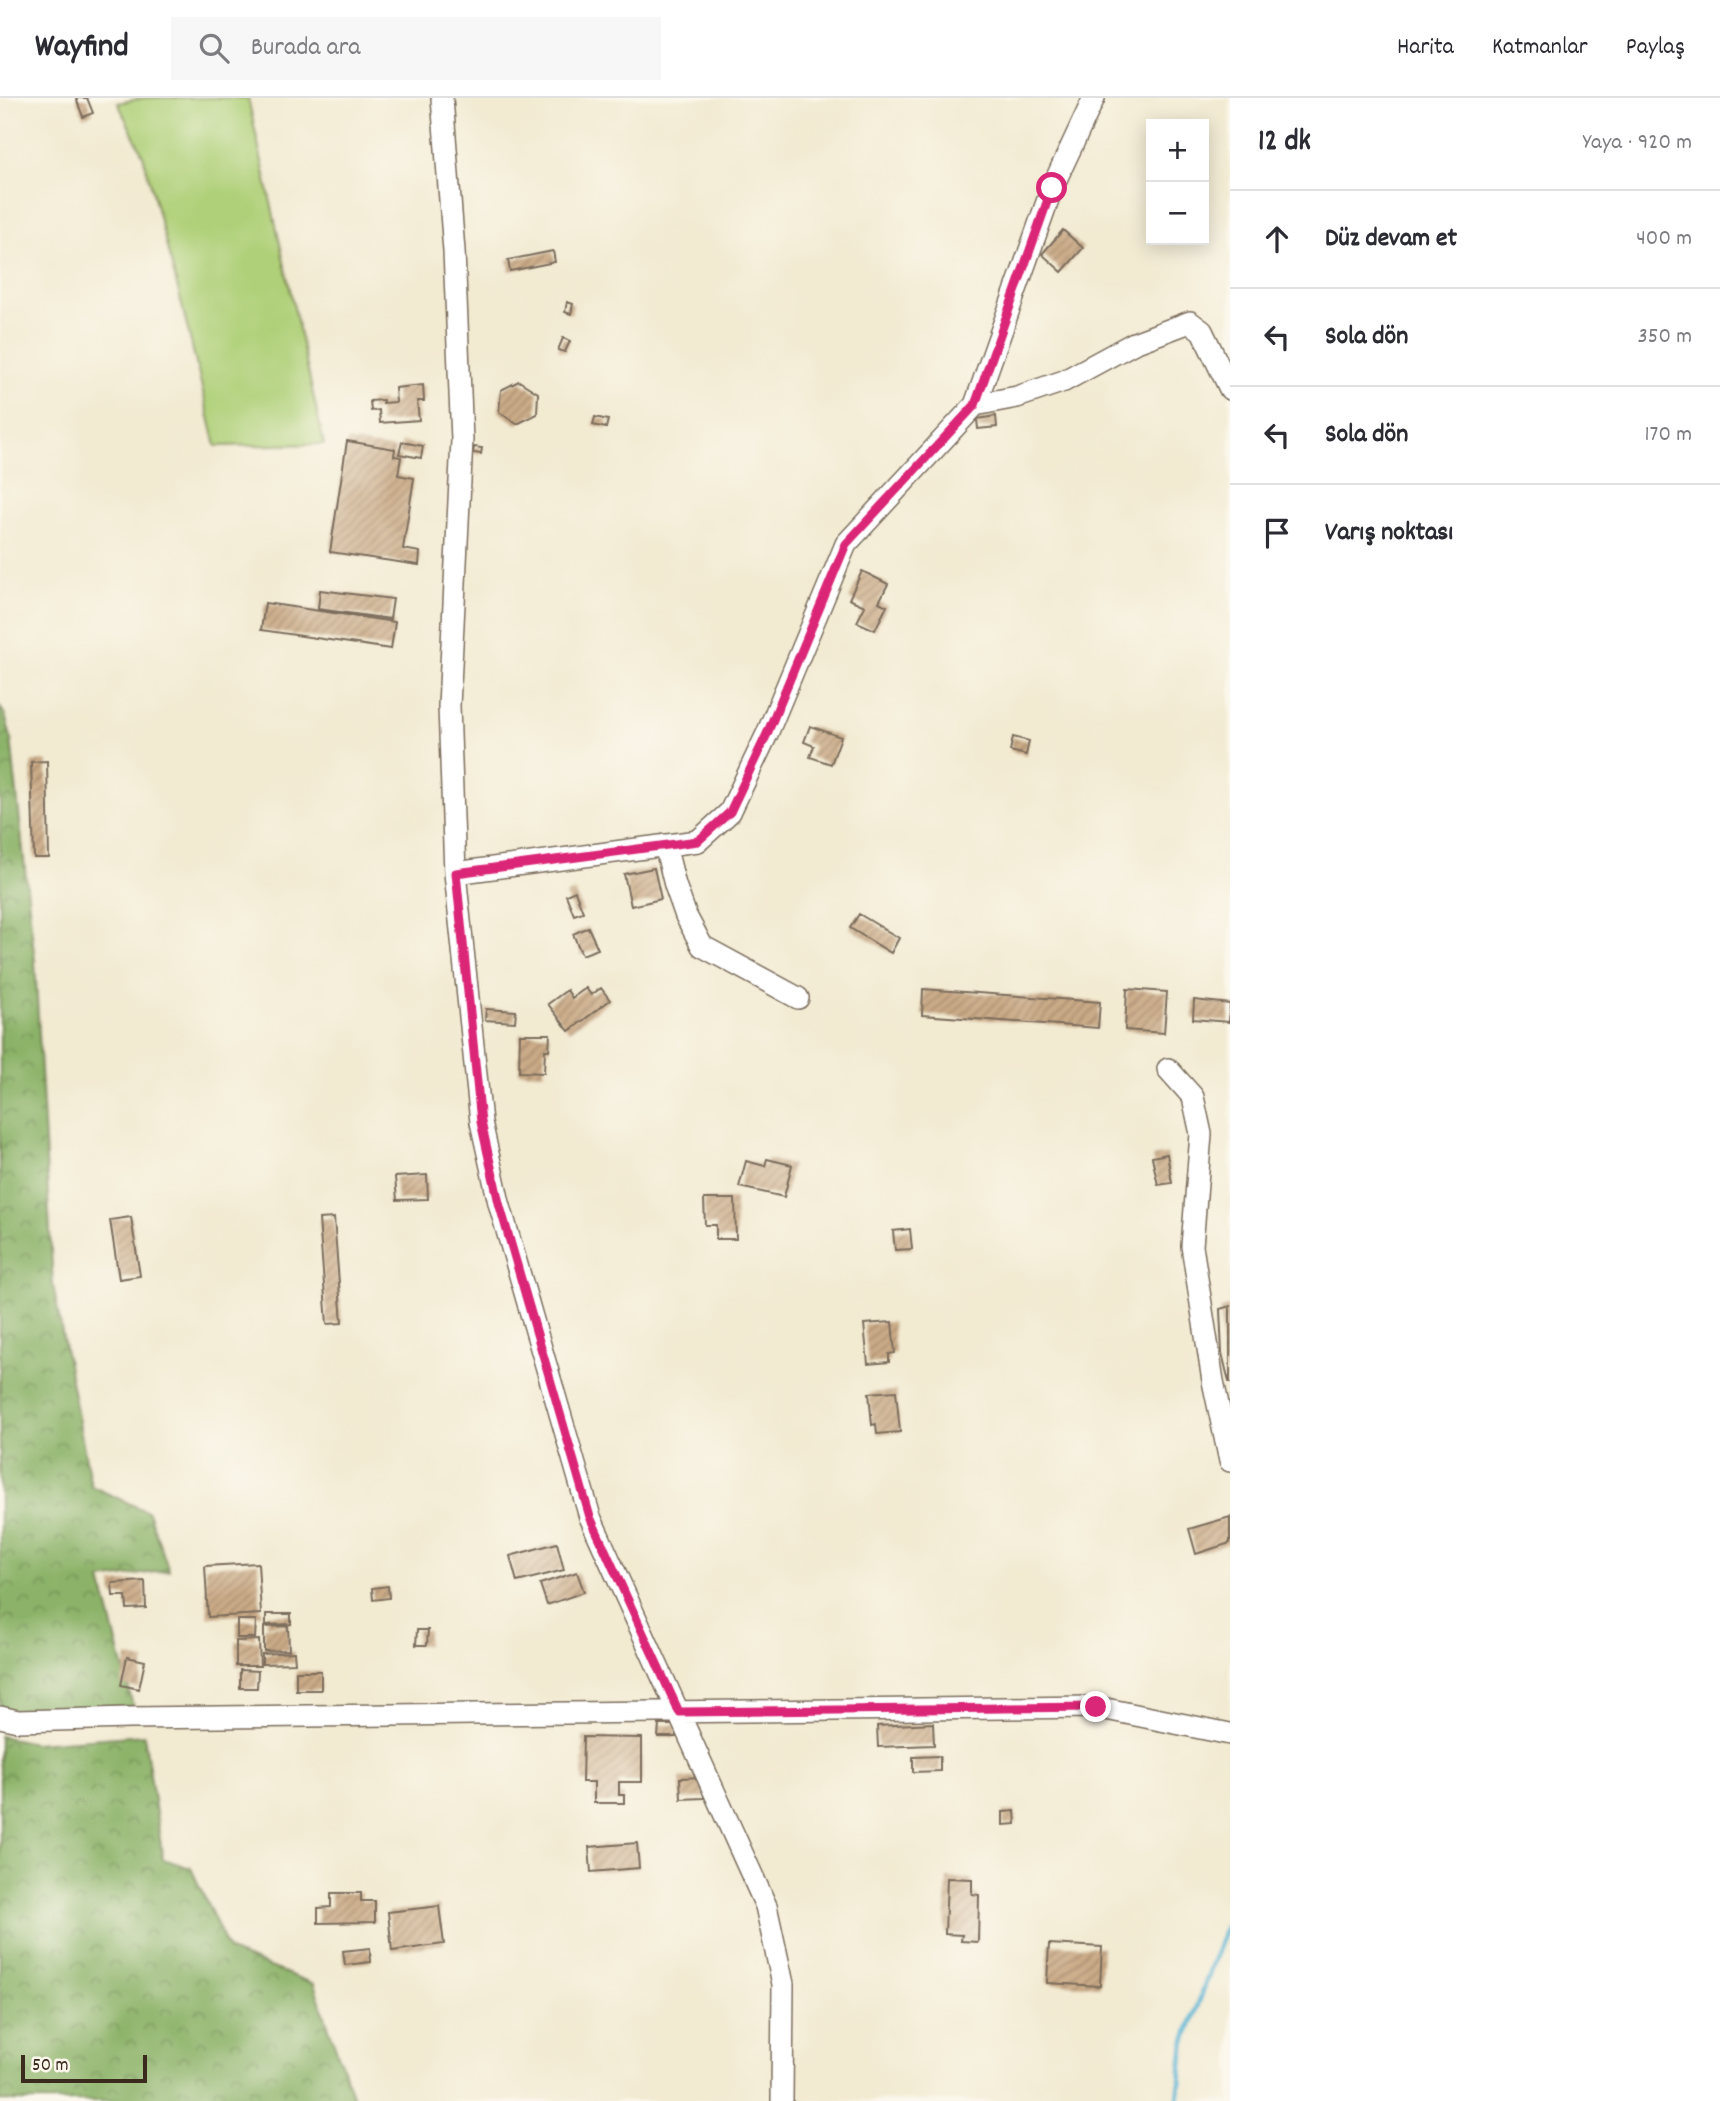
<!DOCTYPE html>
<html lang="tr">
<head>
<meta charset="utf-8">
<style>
  body { margin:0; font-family:Dekko,sans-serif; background:#f7f7f7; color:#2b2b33 }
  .controls { position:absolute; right:21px; top:21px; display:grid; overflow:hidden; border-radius:0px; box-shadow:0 4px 18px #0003 }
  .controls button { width:63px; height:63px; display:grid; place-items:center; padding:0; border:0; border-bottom:2px solid #e1e1e2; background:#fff; color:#2b2b33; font:35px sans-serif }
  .scale { position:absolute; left:21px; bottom:18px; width:126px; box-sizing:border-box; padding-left:7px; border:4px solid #3b2a1e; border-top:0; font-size:19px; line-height:24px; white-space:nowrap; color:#3b2a1e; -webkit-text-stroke:5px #fbf7ec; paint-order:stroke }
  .stop { position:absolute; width:21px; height:21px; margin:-16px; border:5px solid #db2777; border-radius:50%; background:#fff }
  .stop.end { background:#db2777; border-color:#fff; box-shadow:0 2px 7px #0008 }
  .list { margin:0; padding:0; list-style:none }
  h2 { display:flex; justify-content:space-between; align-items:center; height:91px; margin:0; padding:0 28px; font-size:30px }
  h2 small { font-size:23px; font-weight:400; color:#7c7c81 }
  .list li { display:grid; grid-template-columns:46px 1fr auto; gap:21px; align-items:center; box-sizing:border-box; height:98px; padding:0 28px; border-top:2px solid #e1e1e2 }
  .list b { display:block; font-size:26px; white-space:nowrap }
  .list em { font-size:23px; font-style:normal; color:#7c7c81 }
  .icon { flex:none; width:38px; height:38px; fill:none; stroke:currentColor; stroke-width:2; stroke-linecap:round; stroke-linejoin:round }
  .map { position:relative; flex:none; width:1230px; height:2003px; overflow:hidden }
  header { display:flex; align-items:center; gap:42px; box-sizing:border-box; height:98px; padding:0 35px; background:#fff; border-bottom:2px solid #e1e1e2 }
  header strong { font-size:33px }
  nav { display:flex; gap:38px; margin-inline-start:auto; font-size:24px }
  .search { width:490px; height:63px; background:#f7f7f7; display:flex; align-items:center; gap:18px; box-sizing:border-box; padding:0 24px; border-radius:0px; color:#7c7c81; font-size:26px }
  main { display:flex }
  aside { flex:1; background:#fff }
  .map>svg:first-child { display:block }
  .grass { fill:#afd078; stroke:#757d4b; stroke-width:2 }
  .forest { fill:url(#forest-crowns); stroke:#636e43; stroke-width:2 }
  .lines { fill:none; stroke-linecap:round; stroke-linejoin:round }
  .stream { stroke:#55b2d3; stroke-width:5 }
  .building { fill:url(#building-hatch) }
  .minor-casing { stroke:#7b6d5d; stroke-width:24 }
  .minor { stroke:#fff; stroke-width:21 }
  .route { stroke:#db2777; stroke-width:9 }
</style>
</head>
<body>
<header>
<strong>Wayfind</strong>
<div class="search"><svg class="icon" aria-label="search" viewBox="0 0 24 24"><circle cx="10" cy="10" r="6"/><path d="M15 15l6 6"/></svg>Burada ara</div>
<nav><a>Harita</a><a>Katmanlar</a><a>Paylaş</a></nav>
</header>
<main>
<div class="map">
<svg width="1230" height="2003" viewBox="0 0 1230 2003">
  <defs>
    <pattern id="forest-crowns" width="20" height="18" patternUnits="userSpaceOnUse" patternTransform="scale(1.75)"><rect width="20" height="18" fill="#8bb268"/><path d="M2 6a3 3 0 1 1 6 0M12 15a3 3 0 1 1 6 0" fill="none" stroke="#739155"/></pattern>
    <pattern id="building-hatch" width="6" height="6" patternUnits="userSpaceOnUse" patternTransform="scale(1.75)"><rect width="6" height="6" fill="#cbab87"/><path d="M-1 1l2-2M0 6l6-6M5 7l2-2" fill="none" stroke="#a68b6e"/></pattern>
  </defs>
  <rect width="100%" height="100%" fill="#fbf7ec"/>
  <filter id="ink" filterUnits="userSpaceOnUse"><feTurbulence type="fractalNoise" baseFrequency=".0143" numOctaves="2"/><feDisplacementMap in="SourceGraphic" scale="14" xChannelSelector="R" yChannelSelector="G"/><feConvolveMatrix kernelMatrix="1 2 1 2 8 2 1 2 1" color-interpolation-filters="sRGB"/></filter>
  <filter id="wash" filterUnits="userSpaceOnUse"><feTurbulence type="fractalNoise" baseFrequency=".00686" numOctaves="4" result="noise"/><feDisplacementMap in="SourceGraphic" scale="28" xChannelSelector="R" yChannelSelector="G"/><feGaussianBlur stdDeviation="1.57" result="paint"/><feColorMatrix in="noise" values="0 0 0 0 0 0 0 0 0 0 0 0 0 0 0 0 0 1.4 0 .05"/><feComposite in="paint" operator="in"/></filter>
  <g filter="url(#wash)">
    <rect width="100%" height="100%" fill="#f2ead1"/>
    <path class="grass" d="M144,0H248L324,346L216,348L180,199L143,57L118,5Z"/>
    <path class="forest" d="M0,609L5,617L11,640L35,864L53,1187L91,1388L148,1414L169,1472L101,1482L133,1608L7,1614L0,1612Z
      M144,1637L163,1761L191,1770L229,1853L314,1886L354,2003H0V1638L34,1645Z"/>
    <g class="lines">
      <path class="stream" d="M1178,2003L1184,1946L1225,1830L1230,1827"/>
    </g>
    <g id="blocks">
      <path class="building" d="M76,0H87L93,15L83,19Z
        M1063,132L1083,150L1062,174L1042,156Z
        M553,153L555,164L510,173L508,162Z
        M567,204L573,206L571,216L565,214Z
        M563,240L570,243L565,254L558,252Z
        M519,283L538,295L537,316L517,326L499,314L501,292Z
        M423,287L424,303H417L419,322L380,325L379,312L371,313L370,303L383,302V305L396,304L395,290Z
        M996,318L997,329L978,331L977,321Z
        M595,319L608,322L606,330L593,327Z
        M347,343L395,351L394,358L401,359L398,377L414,380L403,451L420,454L419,467L330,454Z
        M402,344L423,348L421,360L399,356Z
        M474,349L482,350L481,356L473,355Z
        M862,473L888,486L879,504L887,508L875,532L857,524L865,508L849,501Z
        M320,492L393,501L390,521L318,511Z
        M265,505L395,524L391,551L261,532Z
        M810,628L841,639L831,666L810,659L814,648L804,644Z
        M1013,639L1029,643L1026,657L1010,653Z
        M47,663L49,760H34L31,664Z
        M654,770L661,801L631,808L624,776Z
        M575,793L583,814L574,817L566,797Z
        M859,816L899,840L891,855L850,830Z
        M588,829L598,851L582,857L573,836Z
        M586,890L591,897L601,890L610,902L569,933L548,906L567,892L572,900Z
        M923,891L1100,904L1098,930L922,917Z
        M1127,891L1167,894L1164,935L1125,932Z
        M1194,902L1230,906L1229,924L1193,921Z
        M486,911L516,913L515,924L485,922Z
        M520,936H550L549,952H545L544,975L519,974Z
        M1167,1056L1172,1085L1158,1087L1152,1059Z
        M767,1061L792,1067L784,1099L739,1089L746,1063L765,1068Z
        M427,1077L428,1101L397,1102L395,1079Z
        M704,1101H735L736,1141H716V1127H705Z
        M131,1119L140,1178L119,1181L110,1122Z
        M334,1120L342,1225L327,1226L319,1121Z
        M910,1131L912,1151L895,1152L893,1133Z
        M1230,1208V1284H1229L1222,1255L1220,1211Z
        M892,1224L895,1255L889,1256V1264L868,1266L864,1226Z
        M896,1293L900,1334L877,1336L876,1326L872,1327L869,1295Z
        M1230,1419V1445L1196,1456L1189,1431Z
        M557,1445L564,1472L517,1484L510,1458Z
        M258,1465L261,1516L208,1519L205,1468Z
        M577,1474L584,1494L547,1507L540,1486Z
        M145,1483L146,1510L127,1511L126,1498H113L112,1485Z
        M388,1488L389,1500L373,1502L372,1490Z
        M266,1516H291V1526L266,1527Z
        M237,1522H256L255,1540H237Z
        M288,1528L289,1552L264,1553V1529Z
        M417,1532H428L427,1547H416Z
        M259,1542L260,1568H236V1543Z
        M294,1554L295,1565L262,1566V1556Z
        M127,1559L145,1563L139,1591L121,1587Z
        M240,1572L258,1573L257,1590H240Z
        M296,1573H321V1592H296Z
        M933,1625L934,1647L878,1649L877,1628Z
        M659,1627H677L676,1639H658Z
        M583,1639L642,1640V1684H619V1697H624V1705H594V1684H582Z
        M940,1658V1673L913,1674V1659Z
        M703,1679L704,1700L681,1701L680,1680Z
        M1015,1713L1016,1726L1003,1727V1714Z
        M637,1745L639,1770L591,1774L589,1749Z
        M947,1780L972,1781V1796L979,1797L978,1844L961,1843L962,1837L945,1836Z
        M331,1795H361V1803H375V1824L318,1825V1810L331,1809Z
        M439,1808L444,1846L392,1853L388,1814Z
        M1049,1846L1102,1849L1100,1888L1047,1885Z
        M370,1850L371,1864L345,1867L343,1853Z"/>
    </g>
  </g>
  <g filter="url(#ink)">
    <use href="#blocks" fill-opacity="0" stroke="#7b6d5d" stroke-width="2"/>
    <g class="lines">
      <g class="minor-casing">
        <path id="minor" d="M442,0L454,153L462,342L449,608L455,775L481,1024L499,1105L590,1419L766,1808L783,1886L782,2003
          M975,307L1017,299L1064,283L1134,245L1190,224L1202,233L1230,291
          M665,747L675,787L686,818L702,848L798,900
          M455,775L698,743L730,714L767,636L846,446L975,307L1052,90L1094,0
          M1168,971L1193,999L1201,1036L1192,1148L1213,1283L1230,1363
          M0,1619L18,1623L130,1620L1096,1609L1230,1636"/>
      </g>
      <use href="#minor" class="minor"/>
    </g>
  </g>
  <g class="lines" filter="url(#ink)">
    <path class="route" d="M1052,90L975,307L846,446L767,636L730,714L698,743L456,775L481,1024L499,1105L590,1419L679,1614L1096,1609"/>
  </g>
</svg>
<div class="controls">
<button>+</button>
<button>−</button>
</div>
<div class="scale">50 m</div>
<div class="stop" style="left:1052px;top:90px"></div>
<div class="stop end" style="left:1096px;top:1609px"></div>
</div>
<aside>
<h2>12 dk<small>Yaya · 920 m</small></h2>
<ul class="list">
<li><svg class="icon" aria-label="ahead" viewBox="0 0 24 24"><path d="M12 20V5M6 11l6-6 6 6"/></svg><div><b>Düz devam et</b></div><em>400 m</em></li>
<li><svg class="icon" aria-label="left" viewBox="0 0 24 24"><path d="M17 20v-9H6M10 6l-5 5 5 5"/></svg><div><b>Sola dön</b></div><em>350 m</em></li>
<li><svg class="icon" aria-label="left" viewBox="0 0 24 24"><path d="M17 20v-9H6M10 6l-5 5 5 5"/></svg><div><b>Sola dön</b></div><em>170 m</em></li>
<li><svg class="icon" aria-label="arrive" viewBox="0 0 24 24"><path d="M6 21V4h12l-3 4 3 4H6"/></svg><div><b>Varış noktası</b></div></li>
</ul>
</aside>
</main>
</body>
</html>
